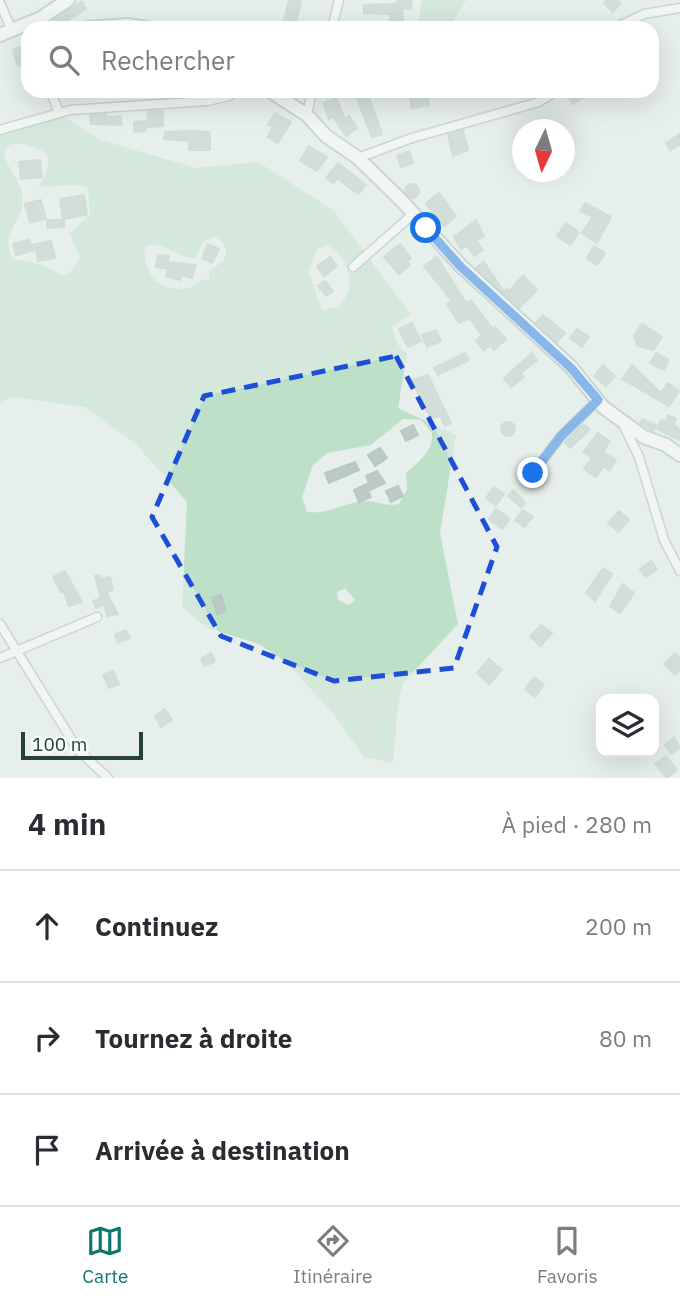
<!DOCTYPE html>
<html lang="fr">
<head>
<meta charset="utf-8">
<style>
  body { margin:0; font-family:"IBM Plex Sans",sans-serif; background:#f2f2f3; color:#2b2b33 }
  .controls { position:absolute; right:21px; bottom:21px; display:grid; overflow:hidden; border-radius:14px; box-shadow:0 7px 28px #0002 }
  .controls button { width:63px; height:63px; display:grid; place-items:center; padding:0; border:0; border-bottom:2px solid #e1e1e2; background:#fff; color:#2b2b33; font:35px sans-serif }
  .compass { position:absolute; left:512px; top:119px; width:63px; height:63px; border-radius:50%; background:#fff; box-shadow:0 7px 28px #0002; rotate:185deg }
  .scale { position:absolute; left:21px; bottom:18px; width:122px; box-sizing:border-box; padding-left:7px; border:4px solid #24423a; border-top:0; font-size:19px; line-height:24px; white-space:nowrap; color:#24423a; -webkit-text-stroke:5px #f7fbf9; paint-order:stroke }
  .stop { position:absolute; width:21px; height:21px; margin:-16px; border:5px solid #1a73e8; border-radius:50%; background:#fff }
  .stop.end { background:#1a73e8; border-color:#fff; box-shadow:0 2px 7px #0008 }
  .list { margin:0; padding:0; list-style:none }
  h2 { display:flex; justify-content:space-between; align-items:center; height:91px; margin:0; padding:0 28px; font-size:30px }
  h2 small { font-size:23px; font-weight:400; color:#7c7c81 }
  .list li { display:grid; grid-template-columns:46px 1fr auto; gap:21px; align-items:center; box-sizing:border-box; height:112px; padding:0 28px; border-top:2px solid #e1e1e2 }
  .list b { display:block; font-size:26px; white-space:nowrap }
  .list em { font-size:23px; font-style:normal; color:#7c7c81 }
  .icon { flex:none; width:38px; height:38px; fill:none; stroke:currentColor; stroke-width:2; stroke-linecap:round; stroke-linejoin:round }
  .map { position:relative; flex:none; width:680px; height:778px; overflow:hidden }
  .search { position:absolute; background:#fff; box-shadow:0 7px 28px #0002; left:21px; right:21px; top:21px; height:77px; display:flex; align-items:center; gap:18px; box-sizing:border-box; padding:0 24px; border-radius:21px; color:#7c7c81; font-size:26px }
  .sheet { height:427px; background:#fff }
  nav { display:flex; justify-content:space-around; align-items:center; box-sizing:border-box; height:98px; border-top:2px solid #e1e1e2; background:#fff; font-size:19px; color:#7c7c81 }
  nav a { display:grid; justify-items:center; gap:4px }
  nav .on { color:#0f766e }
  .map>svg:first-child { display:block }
  .green { fill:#bfe0c8; fill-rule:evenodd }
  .building { fill:#bbcac4; stroke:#b8c9c2; stroke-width:2 }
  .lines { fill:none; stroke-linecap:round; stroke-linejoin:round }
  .street-casing { stroke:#a8b8b2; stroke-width:11 }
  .secondary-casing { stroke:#a4bbb3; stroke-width:16 }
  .street { stroke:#fff; stroke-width:8 }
  .secondary { stroke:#fff; stroke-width:12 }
  .route { stroke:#1a73e8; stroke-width:9 }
  .marked { fill:none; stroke:#1d4ed8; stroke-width:5; stroke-dasharray:14 9; stroke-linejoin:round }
</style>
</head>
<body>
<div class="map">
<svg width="680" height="778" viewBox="0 0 680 778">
  <rect width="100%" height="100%" fill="#e6efeb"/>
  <path class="green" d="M422,0H466L449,28H418Z
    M59,114L101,140L196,168L258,162L334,211L411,315L392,326L398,345L407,354L398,408L456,435L440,533L458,624L403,683L398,705L393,763L364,757L336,717L288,664L259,644L207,628L182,607L187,502L135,443L85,407L13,397L0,402V130ZM18,143C52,152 56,154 39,187C55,188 75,181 88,188L90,214L70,233L80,258L70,273L62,275L39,264L12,259C0,228 23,227 23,198C22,180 6,169 4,152L9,145ZM214,236C226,244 228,247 224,261L209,271V282L202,279C191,294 164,291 152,277C147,269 145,259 144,250L148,245C169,243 177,259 194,258L204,242ZM328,245C350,261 358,285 339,307L322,310L308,271L317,249ZM403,419L421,420L432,433C433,452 419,461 406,473L407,489L399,504C386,507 376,500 364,501C344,503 327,515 307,512L302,497L313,465L327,453L371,445ZM345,588L355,600L349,605L338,600L337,592Z"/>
  <path class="building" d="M289,0H301L298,15L294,28H282Z
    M398,0H412L411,9L402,8L404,28H390V14L364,13V5L397,4Z
    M607,0H617L621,3L613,12L604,3Z
    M82,2L86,9L67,21L69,25L56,28L52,21Z
    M22,47L27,64L18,66L13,50Z
    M354,91H367L382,134L372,137Z
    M581,91H595L573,104L569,98Z
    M427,93L429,105L412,108L410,96Z
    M336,98L345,119L349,116L357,128L346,136L333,117L329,119L323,103Z
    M148,111H163V126L147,127Z
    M275,113L291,122L278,143L267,137L273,127L268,125Z
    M106,114V117L121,116L122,125L91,124L90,115Z
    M145,121L146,131L134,132V122Z
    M463,130L468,150L453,156L448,135Z
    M189,131L210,132V150H189V141L164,139L165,132Z
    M680,134V144L670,150L666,143Z
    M309,146L327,157L317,171L300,161Z
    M409,151L413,163L401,167L397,156Z
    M40,160L42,177L21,179L19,162Z
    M338,163L366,185L358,194L337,178L334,183L326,178Z
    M405 191a7 7 0 1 1 14 0a7 7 0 1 1-14 0Z
    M439,193L456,216L444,226L426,204Z
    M84,195L87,215L63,219L60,199Z
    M41,200L46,219L30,222L25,204Z
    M585,203L611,217L597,243L582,233L593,217L580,211Z
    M47,220H64V227L47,228Z
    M476,220L484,236L476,240L483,250L474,256L467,245L461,249L454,237Z
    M566,223L579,233L570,245L557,236Z
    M29,240L31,245L51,241L55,258L38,261L36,250L16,255L13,244Z
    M208,244L219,249L212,263L202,258Z
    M400,244L411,258L407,261L410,265L399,274L384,257Z
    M594,246L605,253L597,265L587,258Z
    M158,255L169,256L168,262L196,265L192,278L182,275L180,280L166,276L168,269L156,267Z
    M330,257L337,266L324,276L317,266Z
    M437,257L466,303L471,300L493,329L495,327L506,339L494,350L490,345L484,350L476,341L482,335L471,320L467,319L459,323L447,304L452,301L424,266Z
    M484,262L504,292L507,289L509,291L523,276L537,290L519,308L476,268Z
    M325,281L333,291L326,296L318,286Z
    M543,315L565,333L557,342L536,323Z
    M412,323L421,341L408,347L399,329Z
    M642,324L662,337L653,350L637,346L634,336Z
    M577,329L589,337L582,347L570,338Z
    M436,330L441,341L427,347L422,335Z
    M465,353L469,360L438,375L434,368Z
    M532,353L537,360L521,373L524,377L511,387L504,378Z
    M656,353L669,360L664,370L650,363Z
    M603,365L615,376L606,386L594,376Z
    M632,365L661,393L668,383L679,391L669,406L622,379Z
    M428,375L451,423L445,426L440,415L431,419L411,380Z
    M668,415L676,419L674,425L680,430V440L657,429L661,420L666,422Z
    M642,419L656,425L653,431L640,423Z
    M501 429a7 7 0 1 1 14 0a7 7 0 1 1-14 0Z
    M583,424L590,429L570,448L565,442Z
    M413,425L418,435L406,441L401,431Z
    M598,433L610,441L603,452L616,460L610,470L603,466L596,477L584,469L592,458L583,452Z
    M380,448L387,458L375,466L368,455Z
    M355,462L359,470L329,483L325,473Z
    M377,471L385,483L368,491L371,497L359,502L354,490L369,483L366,476Z
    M398,486L403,496L391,502L386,491Z
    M494,487L504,494L496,505L486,498Z
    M513,490L525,502L521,507L508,496Z
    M496,509L510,519L502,529L489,519Z
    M523,510L533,517L524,527L515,520Z
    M619,511L629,520L618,532L608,523Z
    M651,561L657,569L646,577L640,569Z
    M603,568L612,574L595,601L586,593Z
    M65,571L82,602L69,606L64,592H61L53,577Z
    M99,575L101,579L110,577L113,590L106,592L118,614L107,616L104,604L96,608L93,601L101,598L95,576Z
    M623,584L634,593L620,613L610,606Z
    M221,595L226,611L217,614L212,598Z
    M541,625L552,633L541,646L530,637Z
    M126,630L130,638L118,643L115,634Z
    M211,653L215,661L205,666L201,659Z
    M675,653L680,658V670L675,675L664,664Z
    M489,659L502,670L489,684L477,673Z
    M113,671L119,684L109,688L103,675Z
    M534,677L544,685L535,697L525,689Z
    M165,709L172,720L161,727L155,716Z
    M674,738L680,748L671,754L665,745Z
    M666,756L677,770L667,778L655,764Z"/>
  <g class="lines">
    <g class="street-casing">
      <path id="street" d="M0,3L12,31
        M332,28L339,0
        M615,28L644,14L680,8
        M50,91L59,112
        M307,115L312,91
        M0,130L70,110L207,101L229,96L236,91
        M358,158L412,138L539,102L556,91
        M353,267L412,215
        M623,424L639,457L664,540L680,571
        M533,473L561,436L598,400
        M0,624L78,750L108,778
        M0,658L97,617"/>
    </g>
    <g class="secondary-casing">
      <path id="secondary" d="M88,28L128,25L147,28
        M0,35L41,18L68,0
        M270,91L307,115L326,136L358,158L401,200L461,266L571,367L603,407L644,437L666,445L680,455"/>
    </g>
    <use href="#street" class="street"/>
    <use href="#secondary" class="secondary"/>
  </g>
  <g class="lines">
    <path class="route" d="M426,228L461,267L571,368L598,400L561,436L533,473"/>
  </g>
  <path d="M0 0H680V778H0ZM396,356L497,547L454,668L334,681L221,636L152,517L204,396Z" fill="#e6efeb" fill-opacity=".55" fill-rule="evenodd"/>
  <path class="marked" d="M396,356L497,547L454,668L334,681L221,636L152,517L204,396Z"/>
</svg>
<div class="controls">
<button><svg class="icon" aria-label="layers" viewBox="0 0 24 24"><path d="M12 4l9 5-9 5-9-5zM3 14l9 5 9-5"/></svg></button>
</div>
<svg class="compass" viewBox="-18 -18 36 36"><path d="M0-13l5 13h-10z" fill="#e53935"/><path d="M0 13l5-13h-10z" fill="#7c7c81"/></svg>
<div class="scale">100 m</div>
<div class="stop" style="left:426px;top:228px"></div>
<div class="stop end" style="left:533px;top:473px"></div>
<div class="search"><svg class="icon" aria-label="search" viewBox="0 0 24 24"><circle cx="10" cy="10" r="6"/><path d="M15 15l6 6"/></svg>Rechercher</div>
</div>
<section class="sheet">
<h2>4 min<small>À pied · 280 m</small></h2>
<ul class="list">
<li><svg class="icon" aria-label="ahead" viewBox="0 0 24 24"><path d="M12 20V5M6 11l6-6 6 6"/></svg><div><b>Continuez</b></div><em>200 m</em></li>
<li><svg class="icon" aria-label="right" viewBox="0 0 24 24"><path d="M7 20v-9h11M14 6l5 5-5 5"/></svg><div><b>Tournez à droite</b></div><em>80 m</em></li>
<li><svg class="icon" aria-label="arrive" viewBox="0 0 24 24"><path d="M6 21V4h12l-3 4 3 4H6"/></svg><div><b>Arrivée à destination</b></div></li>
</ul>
</section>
<nav>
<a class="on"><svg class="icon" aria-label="map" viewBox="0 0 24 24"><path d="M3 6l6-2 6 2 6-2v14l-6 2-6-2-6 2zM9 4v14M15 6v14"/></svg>Carte</a>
<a><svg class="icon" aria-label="directions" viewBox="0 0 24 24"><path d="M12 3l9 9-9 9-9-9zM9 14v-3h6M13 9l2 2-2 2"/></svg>Itinéraire</a>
<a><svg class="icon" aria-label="saved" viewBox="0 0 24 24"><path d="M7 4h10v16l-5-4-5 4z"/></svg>Favoris</a>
</nav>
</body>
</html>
